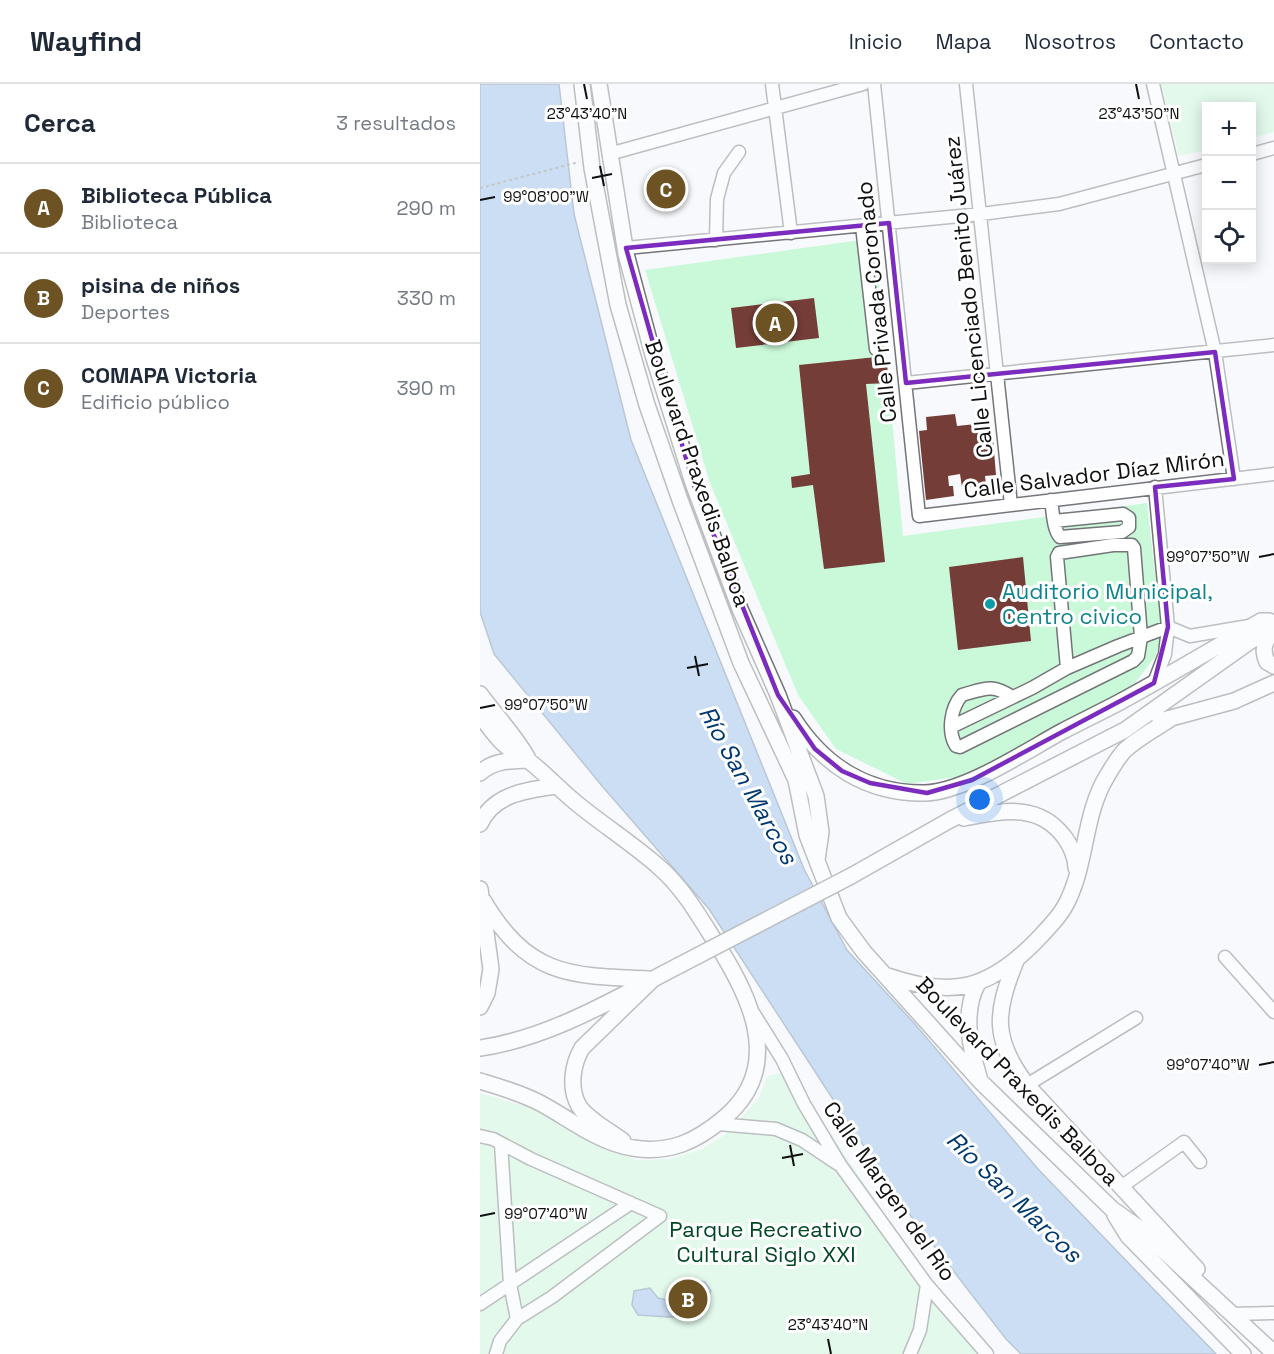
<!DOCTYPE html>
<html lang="es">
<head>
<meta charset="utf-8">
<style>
  body { margin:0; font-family:"Space Grotesk",sans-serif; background:#f6f6f7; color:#1f2937 }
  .controls { position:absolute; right:18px; top:18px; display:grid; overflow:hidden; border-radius:0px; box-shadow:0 3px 15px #0003 }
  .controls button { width:54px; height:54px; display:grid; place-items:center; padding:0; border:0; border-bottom:2px solid #e0e1e3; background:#fff; color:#1f2937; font:30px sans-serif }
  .you { position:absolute; left:500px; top:716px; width:21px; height:21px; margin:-15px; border:4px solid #fff; border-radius:50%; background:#1a73e8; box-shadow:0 0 0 9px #1a73e833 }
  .badge { display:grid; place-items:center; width:39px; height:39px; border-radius:50%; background:#6d5324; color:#fff; font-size:20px; font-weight:700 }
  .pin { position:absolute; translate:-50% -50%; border:3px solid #fff; box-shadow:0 2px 6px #0006 }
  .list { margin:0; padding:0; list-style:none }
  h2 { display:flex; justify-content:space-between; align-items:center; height:78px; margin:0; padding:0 24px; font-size:26px }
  h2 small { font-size:20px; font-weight:400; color:#747a83 }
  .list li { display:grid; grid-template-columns:39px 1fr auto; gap:18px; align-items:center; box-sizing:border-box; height:90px; padding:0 24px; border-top:2px solid #e0e1e3 }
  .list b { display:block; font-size:22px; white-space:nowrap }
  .list p { margin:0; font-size:20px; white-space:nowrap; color:#747a83 }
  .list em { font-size:20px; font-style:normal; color:#747a83 }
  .icon { flex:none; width:33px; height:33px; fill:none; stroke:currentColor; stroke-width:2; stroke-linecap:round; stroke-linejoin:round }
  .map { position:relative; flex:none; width:794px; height:1270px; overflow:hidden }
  header { display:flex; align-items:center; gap:36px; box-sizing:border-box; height:84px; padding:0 30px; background:#fff; border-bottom:2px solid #e0e1e3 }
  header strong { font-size:28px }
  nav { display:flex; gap:33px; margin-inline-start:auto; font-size:21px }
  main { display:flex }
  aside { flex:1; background:#fff }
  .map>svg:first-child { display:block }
  .green { fill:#caf9d9 }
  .water { fill:#97bdec; stroke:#6e89aa; stroke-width:1.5 }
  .building { fill:#743d38 }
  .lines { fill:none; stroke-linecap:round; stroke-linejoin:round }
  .minor-casing { stroke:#747578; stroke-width:15 }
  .major-casing { stroke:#747578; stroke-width:18 }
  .path { stroke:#858587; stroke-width:2; stroke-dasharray:3 3; stroke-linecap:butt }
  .minor { stroke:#fff; stroke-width:12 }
  .major { stroke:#fff; stroke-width:15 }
  .major-bridge-casing { stroke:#747578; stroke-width:18; stroke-linecap:butt }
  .major-bridge { stroke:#fff; stroke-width:15 }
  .marked { fill:none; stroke:#7b2cbf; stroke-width:4.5; stroke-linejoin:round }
  .ticks { fill:none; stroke:#0f0f10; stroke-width:2 }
  .culture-dot { fill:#0f9aa8; stroke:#fff; stroke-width:2 }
  .labels { text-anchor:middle; stroke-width:6; stroke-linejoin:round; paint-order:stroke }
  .street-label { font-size:22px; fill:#0f0f10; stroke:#fff }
  .culture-label { font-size:22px; fill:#0d838f; stroke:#fff; text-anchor:start }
  .park-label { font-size:22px; fill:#004725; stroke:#fff }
  .water-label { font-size:24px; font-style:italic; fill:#00396f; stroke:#fff }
  .ticks-label { font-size:15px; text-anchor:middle; fill:#0f0f10; stroke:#fff; stroke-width:6; stroke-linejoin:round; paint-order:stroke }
</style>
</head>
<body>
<header>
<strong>Wayfind</strong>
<nav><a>Inicio</a><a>Mapa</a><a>Nosotros</a><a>Contacto</a></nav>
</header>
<main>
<aside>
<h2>Cerca<small>3 resultados</small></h2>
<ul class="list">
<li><span class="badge">A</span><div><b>Biblioteca Pública</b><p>Biblioteca</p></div><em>290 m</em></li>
<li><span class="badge">B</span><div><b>pisina de niños</b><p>Deportes</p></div><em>330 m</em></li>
<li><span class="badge">C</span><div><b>COMAPA Victoria</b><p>Edificio público</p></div><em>390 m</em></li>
</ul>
</aside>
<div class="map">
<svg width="794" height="1270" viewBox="0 0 794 1270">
  <rect width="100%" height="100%" fill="#f8f9fc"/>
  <path class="green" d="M681,0H794V48L772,54V22H726V66L699,72Z
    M395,154L423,452L667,419L682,552L675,573L652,603L551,662L476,693L427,700L356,665L318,611L230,399L165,186Z
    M301,989L315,996L497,1270H0V1009L48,1023L122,1063L156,1076L190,1075L222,1065L246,1050L279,1014L287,992Z"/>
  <path class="water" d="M0,0H79L94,130L151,356L324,785L367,866L434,939L558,1085L736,1270H541L526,1255L420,1118L229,825L122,702L14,570L0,528Z
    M213,1196L225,1198L231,1207C216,1242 189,1232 158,1231L152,1221L154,1207L170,1204L178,1214L187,1216L196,1211Z"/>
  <path class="building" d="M334,214L339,254L256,264L251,224Z
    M406,272L409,299L386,300L405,478L344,485L333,401L312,404L311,393L330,390L319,281Z
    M475,330L477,342L496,340L500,344L512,343L516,391L505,392L506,401L482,403L480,390L468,392L469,402H473L474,412L446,416L439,347L447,346L446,333Z
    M543,473L551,557L478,566L469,483Z"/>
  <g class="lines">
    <g class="minor-casing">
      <path id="minor" d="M292,0L311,149
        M394,0L439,432L794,390
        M486,0L531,421
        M673,0L735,268L754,395
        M129,70L383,0
        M772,70L794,64
        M382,142L396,265
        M236,156L237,115L244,89L259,68
        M146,164L501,130L579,120L726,81
        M426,299L794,261
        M571,416C573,428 573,445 580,453L642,448L649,443V434L643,430L574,437
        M674,599L685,570L688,543L675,403
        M532,613C512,599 504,605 482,611C471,623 467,647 476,662L480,663L653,577L658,572L661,553L654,464L652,461H633L579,469L577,473L587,584
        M471,643L552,604L587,584L638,562L688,543L710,552L769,542
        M745,873L794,928
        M274,930L302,975L324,1020L361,1082L447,1201L507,1270
        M547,1001L656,934
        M238,1040L296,1045L322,1056L358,1080
        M0,1052L13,1055L51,1075L180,1132L72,1213L37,1235L20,1257L16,1270
        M21,1060L30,1200L37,1235
        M641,1103L704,1058L720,1078
        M0,1220L151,1119
        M753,1230L794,1229
        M430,1270L440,1246L447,1201"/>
    </g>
    <g class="major-casing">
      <path id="major" d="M102,0L112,84L138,221L167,321L200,416L261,579L316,696L327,751L359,834L384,868L500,997L632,1125L659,1144L794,1269
        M119,0L146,170L173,271L213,399L260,525L298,611L336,712L341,748L337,776
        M794,546C785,557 781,564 787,578L794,582
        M0,610C16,632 34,650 47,673
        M0,631C8,641 16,654 26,662C33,668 42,671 49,677C67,691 82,708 100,722C126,743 154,761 179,783C201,802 216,827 231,851C267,906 308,981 244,1034C217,1057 190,1070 153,1064C119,1059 90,1035 60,1019C41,1009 20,1003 0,997
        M313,634C343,681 387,710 445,709C485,708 546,667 581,648C600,638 619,629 638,619C686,593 733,565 781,537H789L794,539
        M680,637L754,617L794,599
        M0,689C14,676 30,677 48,676
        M484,734C522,727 559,718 585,754C591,762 596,774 596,784
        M0,740C13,710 47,706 76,702
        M371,792L470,736L645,646L793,541
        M0,805L11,885L7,909L0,923
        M3,816C48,892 88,892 169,895
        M536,877C515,929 512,955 547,1001L717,1185
        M408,892C472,914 508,906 556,857C568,844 582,831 589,814C607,775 604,730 627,692C632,684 638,673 645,666C658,654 675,645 690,635
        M498,899C482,928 490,963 499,993
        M0,964C70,954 136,914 198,882
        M143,1057C131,1048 107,1035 99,1022C89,1005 92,981 102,964L172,896
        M635,1131L648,1152L763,1270"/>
    </g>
    <path class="path" d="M0,104L99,78"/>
    <use href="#minor" class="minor"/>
    <use href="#major" class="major"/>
    <g class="major-bridge-casing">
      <path id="major-bridge" d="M198,882L371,792"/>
    </g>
    <use href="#major-bridge" class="major-bridge"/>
  </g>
  <path d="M0 0H794V1270H0ZM409,139L426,299L735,268L754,395L675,403L688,543L674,599L492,696L447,709L390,699L362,687L335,665L298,611L213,399L146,164Z" fill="#f8f9fc" fill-opacity=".55" fill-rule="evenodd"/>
  <path class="marked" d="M409,139L426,299L735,268L754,395L675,403L688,543L674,599L492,696L447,709L390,699L362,687L335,665L298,611L213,399L146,164Z"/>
  <path class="ticks" d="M104,0L107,15M656,0L659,15M120,82L124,102M112,94L132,90M0,116L15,113M779,473L794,470M215,572L219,592M207,584L228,580M0,624L15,621M779,981L794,978M310,1061L314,1082M302,1074L323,1070M0,1132L15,1129M348,1255L351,1270"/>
  <circle class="culture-dot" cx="510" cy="520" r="6"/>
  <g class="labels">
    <g class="street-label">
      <text transform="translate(488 213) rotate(-96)" y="8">Calle Licenciado Benito Juárez</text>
      <text transform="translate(396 218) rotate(-96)" y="8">Calle Privada Coronado</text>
      <text transform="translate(218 389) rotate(71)" y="8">Boulevard Praxedis Balboa</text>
      <text transform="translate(614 390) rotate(-7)" y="8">Calle Salvador Díaz Mirón</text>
      <text transform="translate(538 997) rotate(46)" y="8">Boulevard Praxedis Balboa</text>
      <text transform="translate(410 1107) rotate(55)" y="8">Calle Margen del Río</text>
    </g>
    <g class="culture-label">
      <text x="522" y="515">Auditorio Municipal,<tspan x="522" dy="25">Centro civico</tspan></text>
    </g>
    <g class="park-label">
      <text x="286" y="1153">Parque Recreativo<tspan x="286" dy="25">Cultural Siglo XXI</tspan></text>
    </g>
    <g class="water-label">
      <text transform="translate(268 701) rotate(61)" y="8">Río San Marcos</text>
      <text transform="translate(534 1113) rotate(44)" y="8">Río San Marcos</text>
    </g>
  </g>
  <g class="ticks-label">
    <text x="107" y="35">23°43'40"N</text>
    <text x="659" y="35">23°43'50"N</text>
    <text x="66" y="118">99°08'00"W</text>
    <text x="728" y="478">99°07'50"W</text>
    <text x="66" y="626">99°07'50"W</text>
    <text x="728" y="986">99°07'40"W</text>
    <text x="66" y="1135">99°07'40"W</text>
    <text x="348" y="1246">23°43'40"N</text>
  </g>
</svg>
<div class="controls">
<button>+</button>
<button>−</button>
<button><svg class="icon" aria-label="locate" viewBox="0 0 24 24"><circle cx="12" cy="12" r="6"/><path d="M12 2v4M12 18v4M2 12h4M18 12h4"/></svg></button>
</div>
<div class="you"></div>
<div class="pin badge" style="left:295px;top:239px">A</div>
<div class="pin badge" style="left:208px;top:1215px">B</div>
<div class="pin badge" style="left:186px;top:105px">C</div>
</div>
</main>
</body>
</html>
